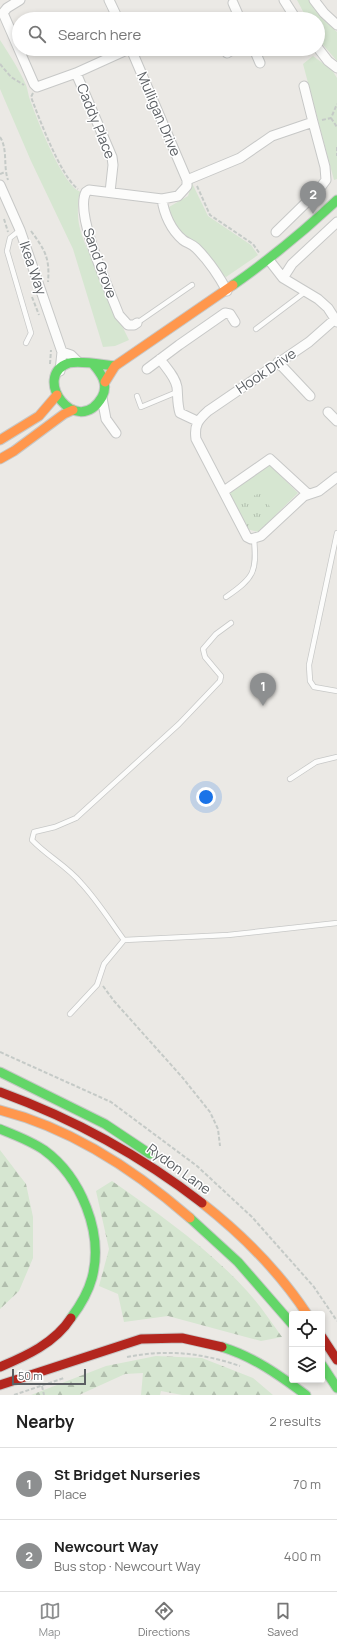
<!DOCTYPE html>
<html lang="en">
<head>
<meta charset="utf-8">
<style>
  body { margin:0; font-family:Manrope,sans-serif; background:#f6f6f6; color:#222 }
  .controls { position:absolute; right:12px; bottom:12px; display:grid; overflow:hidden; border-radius:4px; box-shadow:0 2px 6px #0003 }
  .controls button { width:36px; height:36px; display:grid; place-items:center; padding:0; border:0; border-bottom:1px solid #e0e0e0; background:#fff; color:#222; font:20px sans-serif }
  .scale { position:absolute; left:12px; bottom:10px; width:74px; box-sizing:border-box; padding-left:4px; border:2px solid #5b5f63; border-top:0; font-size:11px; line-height:14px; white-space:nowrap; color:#5b5f63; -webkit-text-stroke:3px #fff; paint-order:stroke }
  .you { position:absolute; left:206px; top:797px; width:14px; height:14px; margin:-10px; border:3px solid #fff; border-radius:50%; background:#1a73e8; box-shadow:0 0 0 6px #1a73e833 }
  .badge { display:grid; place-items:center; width:26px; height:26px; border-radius:50%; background:#8d8f90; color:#fff; font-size:13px; font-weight:700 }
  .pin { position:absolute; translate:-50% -33px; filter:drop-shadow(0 1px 2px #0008) }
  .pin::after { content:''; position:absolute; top:21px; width:14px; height:12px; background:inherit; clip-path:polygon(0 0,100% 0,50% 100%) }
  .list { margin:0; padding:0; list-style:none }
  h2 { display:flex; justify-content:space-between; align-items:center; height:52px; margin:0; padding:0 16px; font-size:17px }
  h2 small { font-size:13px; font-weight:400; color:#767676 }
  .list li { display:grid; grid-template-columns:26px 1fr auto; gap:12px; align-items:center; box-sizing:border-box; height:72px; padding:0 16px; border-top:1px solid #e0e0e0 }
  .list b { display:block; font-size:15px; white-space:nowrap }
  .list p { margin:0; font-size:13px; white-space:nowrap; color:#767676 }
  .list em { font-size:13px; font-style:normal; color:#767676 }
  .icon { flex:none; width:22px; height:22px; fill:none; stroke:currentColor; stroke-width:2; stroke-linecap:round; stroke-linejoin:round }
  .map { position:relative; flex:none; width:337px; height:1395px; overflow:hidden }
  .search { position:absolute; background:#fff; box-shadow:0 2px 6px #0003; left:12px; right:12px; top:12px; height:44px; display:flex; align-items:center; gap:10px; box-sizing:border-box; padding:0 14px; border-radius:22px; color:#767676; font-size:15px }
  .sheet { height:196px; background:#fff }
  nav { display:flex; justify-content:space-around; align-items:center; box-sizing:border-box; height:56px; border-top:1px solid #e0e0e0; background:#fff; font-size:11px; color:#767676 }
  nav a { display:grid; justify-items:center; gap:2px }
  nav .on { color:#8d8f90 }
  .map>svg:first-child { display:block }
  .grass { fill:#d6e6d1 }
  .forest { fill:url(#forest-firs) }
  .park { fill:url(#park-tufts) }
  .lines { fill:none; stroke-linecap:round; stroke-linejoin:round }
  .lane-casing { stroke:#c7c8c7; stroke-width:6 }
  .street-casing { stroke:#c7c8c7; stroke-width:11 }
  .fast-casing { stroke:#c7c8c7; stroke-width:11 }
  .slow-casing { stroke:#c7c8c7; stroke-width:11 }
  .jam-casing { stroke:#c7c8c7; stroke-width:11 }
  .path { stroke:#c5cac7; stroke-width:2; stroke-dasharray:4 2; stroke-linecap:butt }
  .lane { stroke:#fcfcfb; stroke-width:4.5 }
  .street { stroke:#fcfcfb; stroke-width:9 }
  .fast { stroke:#63d668; stroke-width:9 }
  .slow { stroke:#ff974d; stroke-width:9 }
  .jam { stroke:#b3261e; stroke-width:9 }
  .labels { text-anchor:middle; stroke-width:3; stroke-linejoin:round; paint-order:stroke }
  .street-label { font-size:14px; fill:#5b5f63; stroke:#fff }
</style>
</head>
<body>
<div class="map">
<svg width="337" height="1395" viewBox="0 0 337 1395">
  <defs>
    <pattern id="forest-firs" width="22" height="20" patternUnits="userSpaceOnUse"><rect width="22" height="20" fill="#d6e6d1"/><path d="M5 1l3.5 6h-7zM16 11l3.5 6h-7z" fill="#b1bead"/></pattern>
    <pattern id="park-tufts" width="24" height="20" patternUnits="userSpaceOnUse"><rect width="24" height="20" fill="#d6e6d1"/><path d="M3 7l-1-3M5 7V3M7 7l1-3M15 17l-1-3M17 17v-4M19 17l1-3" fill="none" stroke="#b1bead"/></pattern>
  </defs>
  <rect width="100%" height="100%" fill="#ebe9e5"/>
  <path class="grass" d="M297,0H310L322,18L337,32V61L318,39V19H307Z
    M0,40C9,54 19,69 26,85C28,90 28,95 30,100C37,119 63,187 81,192C78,196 78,202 78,207C76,235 92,256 103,281C111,301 119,321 129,340L115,346L103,347L73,249L31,161L0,89Z
    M313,56L332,70L337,78V179L334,180L303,64Z
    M192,183L208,216L251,245L258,255L226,277C218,272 213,259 206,252C194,237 168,231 169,207L188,196Z
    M268,463L298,493L258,532L235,504L228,491Z"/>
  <path class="forest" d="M0,1150L26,1184L33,1217V1258L19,1291L0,1309Z
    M112,1181C159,1214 208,1248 247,1291C260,1305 271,1322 282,1337L261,1341L168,1316L124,1322L118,1294L99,1286L109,1249L96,1191Z
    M156,1356L202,1358L253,1378L273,1395H182L161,1391L160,1395H141L143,1373L125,1374L79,1395H31L106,1366Z"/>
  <path class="park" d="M260,493L276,515L258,532L247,529L235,504Z"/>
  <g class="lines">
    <g class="lane-casing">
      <path id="lane" d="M20,230L10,238L7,251L31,333L26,343
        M137,323L192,285
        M256,329L305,292
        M137,396L141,407L177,392
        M337,533L309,665L310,681L314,687L337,691
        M226,597C254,578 257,572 254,539
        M231,623L216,634L203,649L205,657L221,676L220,681L179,724L76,818L55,827L34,832L32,840C47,856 67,866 81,883C97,900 110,921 124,940L228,935L337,923
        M290,779L316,762L337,757
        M70,1014L97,985L104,964L124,940"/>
    </g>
    <g class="street-casing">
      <path id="street" d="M20,0L7,8L3,13L34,84L37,87L76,73L129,49
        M109,0L118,19
        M284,0L296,19
        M314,0L324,13L337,25
        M233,3L240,19
        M318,48L328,61L337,68
        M131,49L187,180
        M254,49L260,63
        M227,53L234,49
        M76,73L112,157L113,165L110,192
        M0,185L20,230L62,352L60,371
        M162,199C164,214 171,230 183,240C187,243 192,244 196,248C208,260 219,276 227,291
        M276,232L317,192L326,180L325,167L313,122
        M269,260L283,278L318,299L328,308L337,322
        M283,278L292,264L337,222
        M335,319L309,342L208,411C198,420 194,425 196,439L247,537L251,539L261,536L304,496L319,491L337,477
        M137,323L134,325H128L119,315C110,291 74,214 86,192L89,190L162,199L178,196L187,186V180L240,158L272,136L313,122L304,86
        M62,352L71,355L77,361
        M160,359C166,368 175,376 177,387C178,396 177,404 180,413L197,421
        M278,362L310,396
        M147,369L179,345L225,313L230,314L235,322
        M102,398L106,419L116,433
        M328,412L337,421
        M224,491L270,459L308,494"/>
    </g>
    <g class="fast-casing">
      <path id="fast" d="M233,285C270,259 304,231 337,200
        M93,364C101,373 109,384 102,397C77,440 30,376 69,363C81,360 103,365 115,366
        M0,1072L105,1124L150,1154
        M0,1129C15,1135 31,1141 44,1150C81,1177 104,1233 92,1278C88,1293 80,1306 71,1318
        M190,1218L238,1262L292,1324
        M222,1347C254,1357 279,1375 306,1395
        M322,1365L337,1388"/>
    </g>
    <g class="slow-casing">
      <path id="slow" d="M105,382L115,366L233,285
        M0,440L39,416L57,395
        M0,459L14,451L64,414L73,410
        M0,1110C71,1128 135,1170 190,1218
        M202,1203C244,1236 278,1270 307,1314"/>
    </g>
    <g class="jam-casing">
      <path id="jam" d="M0,1092C74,1119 140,1155 202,1203
        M322,1337L337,1360
        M0,1367C26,1356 55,1343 71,1318
        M0,1385L141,1339L182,1338L222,1347"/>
    </g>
    <path class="path" d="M0,64L11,77L24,85
      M33,93L31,97C39,118 61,177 78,189
      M331,118L337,127
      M322,120L331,118L337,104
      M0,137C8,149 3,166 8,180
      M337,147V156
      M0,174L5,172
      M197,186L210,215L253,244L260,254
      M4,219L8,232
      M31,231C45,250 50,258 48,282
      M32,297L39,315
      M50,364L51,350
      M103,986L114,1001L182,1077L210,1112L218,1129L220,1146
      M0,1052L111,1102L197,1166L252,1217L314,1287L337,1321
      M127,1357C167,1349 202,1353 240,1366
      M42,1386L44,1395
      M14,1395L64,1378"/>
    <use href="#lane" class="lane"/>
    <use href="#street" class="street"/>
    <use href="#fast" class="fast"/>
    <use href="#slow" class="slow"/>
    <use href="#jam" class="jam"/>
  </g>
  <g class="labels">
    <g class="street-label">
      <text transform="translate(159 114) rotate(67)" y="5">Mulligan Drive</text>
      <text transform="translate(96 121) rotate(68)" y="5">Caddy Place</text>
      <text transform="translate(100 263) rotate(70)" y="5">Sand Grove</text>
      <text transform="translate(33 268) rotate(71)" y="5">Ikea Way</text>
      <text transform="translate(266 371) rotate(-34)" y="5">Hook Drive</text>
      <text transform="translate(179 1169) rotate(36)" y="5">Rydon Lane</text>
    </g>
  </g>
</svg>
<div class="controls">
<button><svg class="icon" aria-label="locate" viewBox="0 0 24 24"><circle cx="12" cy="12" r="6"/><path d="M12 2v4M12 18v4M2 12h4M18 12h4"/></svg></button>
<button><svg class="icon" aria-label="layers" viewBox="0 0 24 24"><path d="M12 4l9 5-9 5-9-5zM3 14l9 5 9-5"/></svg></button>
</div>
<div class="scale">50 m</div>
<div class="you"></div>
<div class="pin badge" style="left:263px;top:706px">1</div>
<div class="pin badge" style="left:313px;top:214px">2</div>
<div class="search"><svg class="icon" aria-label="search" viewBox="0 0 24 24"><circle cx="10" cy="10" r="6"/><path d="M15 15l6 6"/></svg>Search here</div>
</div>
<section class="sheet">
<h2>Nearby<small>2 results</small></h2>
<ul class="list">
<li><span class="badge">1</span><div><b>St Bridget Nurseries</b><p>Place</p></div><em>70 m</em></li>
<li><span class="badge">2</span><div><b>Newcourt Way</b><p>Bus stop · Newcourt Way</p></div><em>400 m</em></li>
</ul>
</section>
<nav>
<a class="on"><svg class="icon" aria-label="map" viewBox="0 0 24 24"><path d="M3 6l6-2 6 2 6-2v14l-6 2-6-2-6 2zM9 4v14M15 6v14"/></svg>Map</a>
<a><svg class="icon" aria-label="directions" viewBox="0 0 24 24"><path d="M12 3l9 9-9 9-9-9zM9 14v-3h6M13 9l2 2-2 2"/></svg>Directions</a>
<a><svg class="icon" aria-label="saved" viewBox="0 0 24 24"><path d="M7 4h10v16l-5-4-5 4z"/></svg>Saved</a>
</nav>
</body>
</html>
